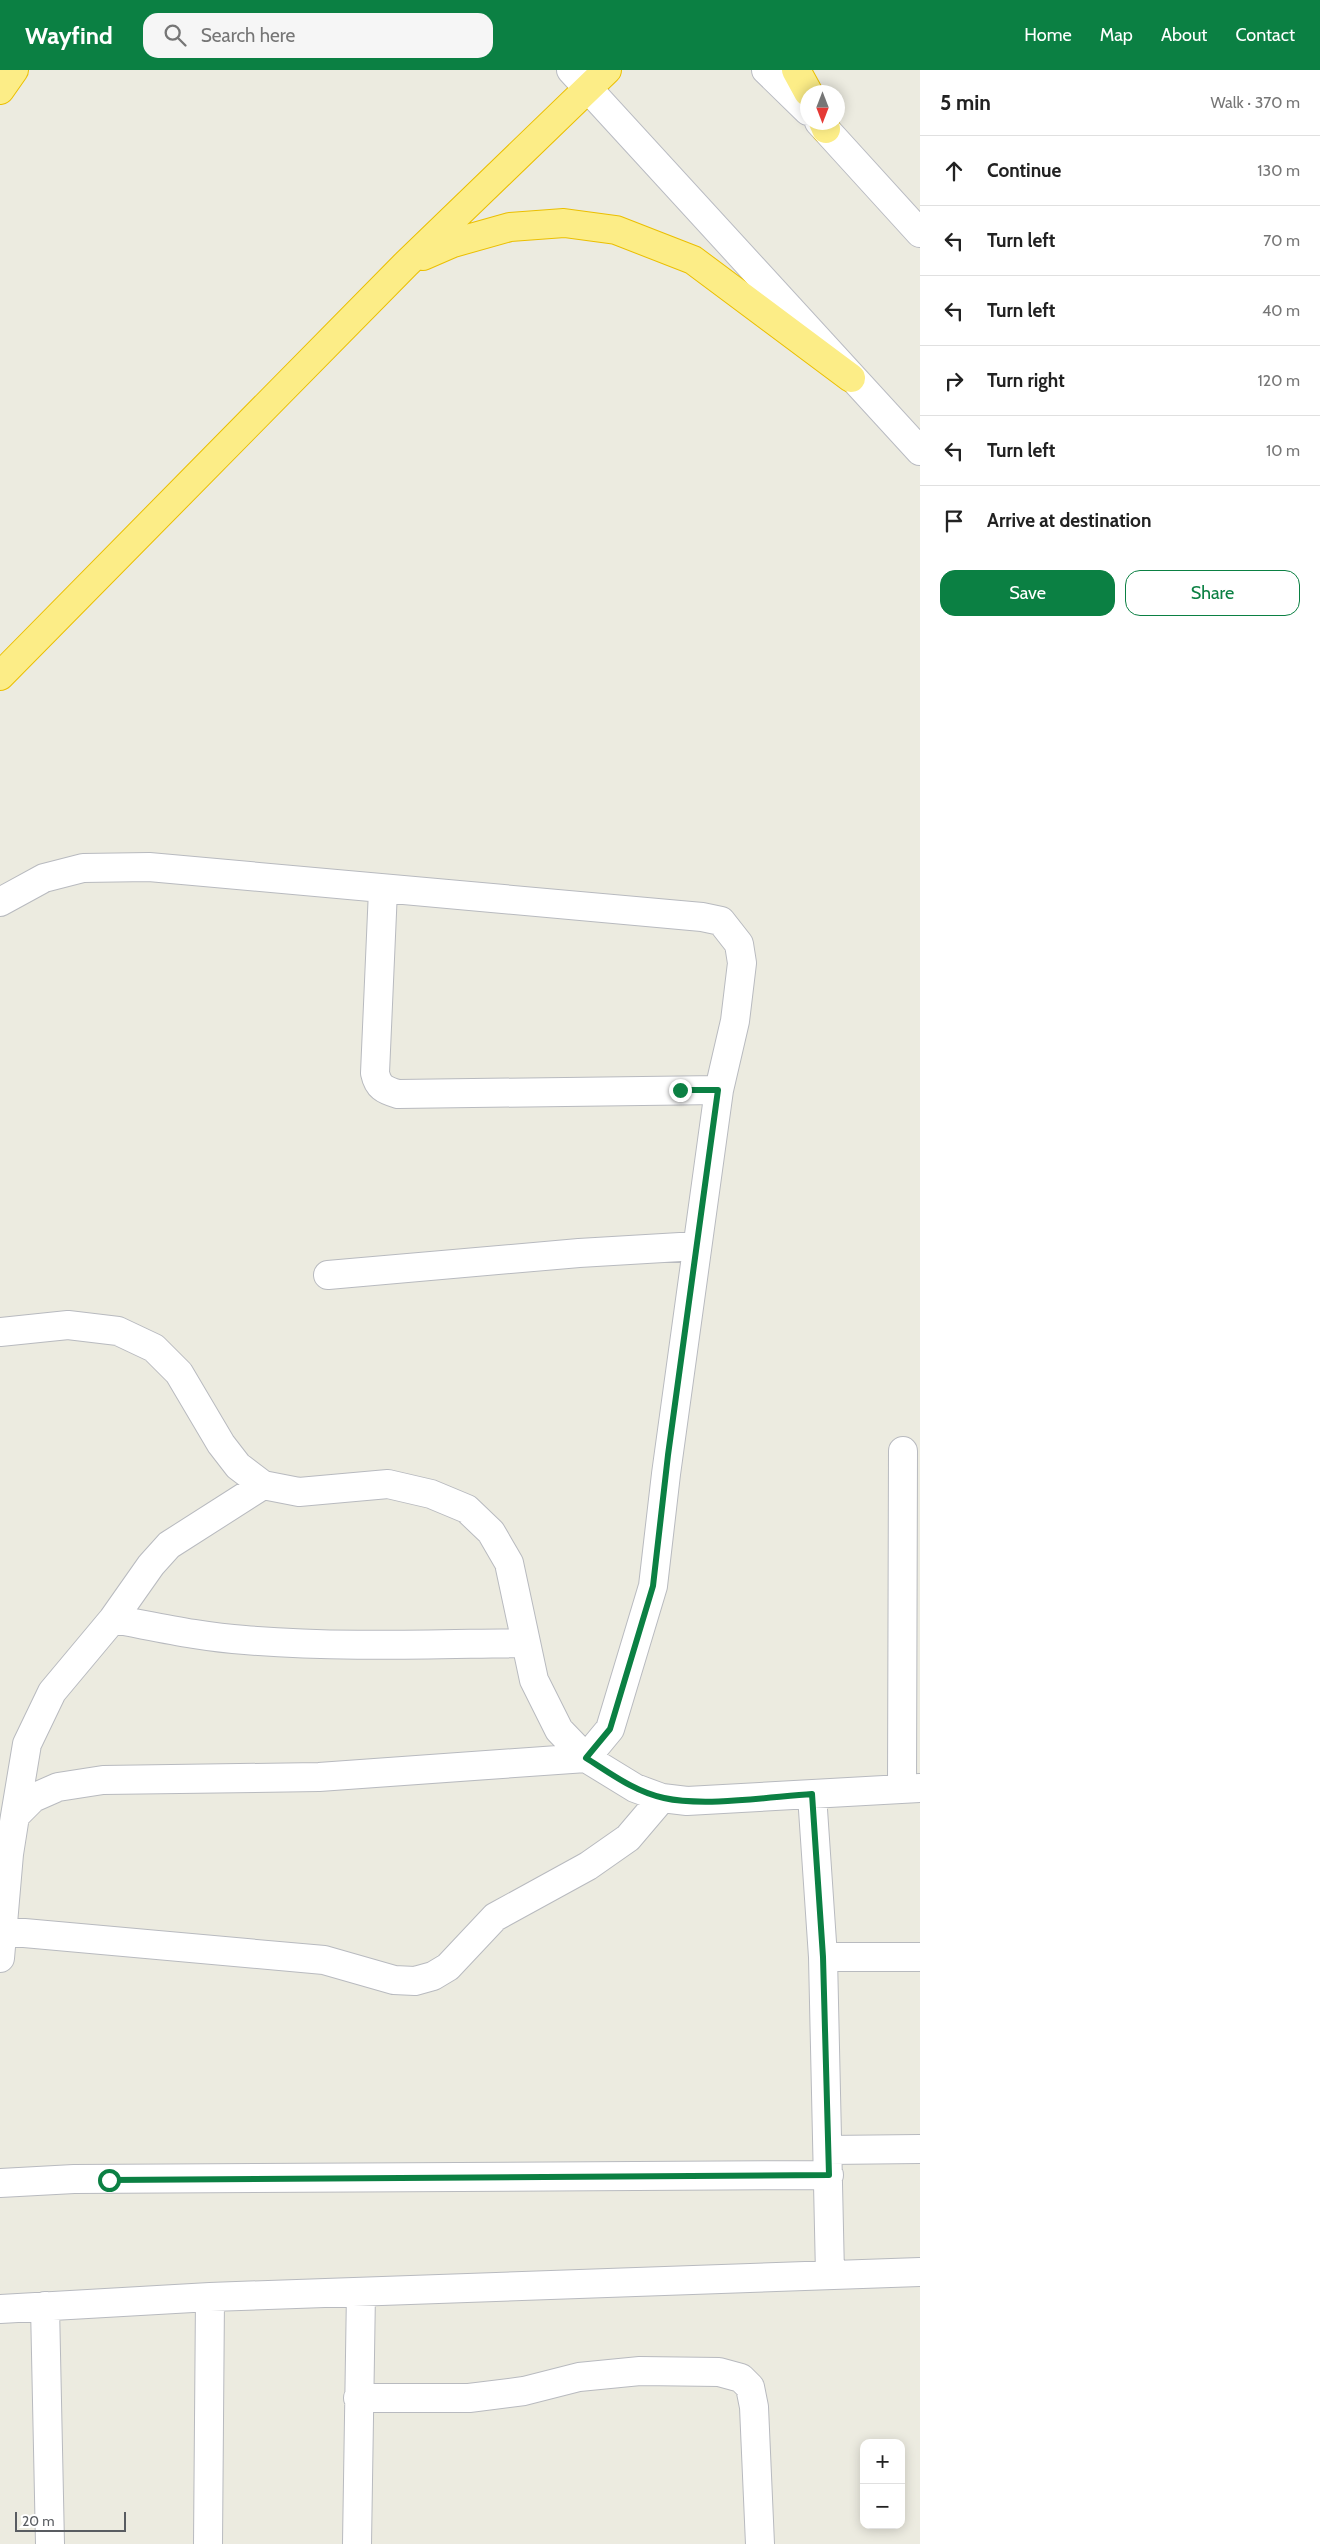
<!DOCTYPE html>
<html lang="en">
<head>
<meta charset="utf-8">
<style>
  body { margin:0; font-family:Cabin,sans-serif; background:#f6f6f6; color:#222 }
  .controls { position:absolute; right:15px; bottom:15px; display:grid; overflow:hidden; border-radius:10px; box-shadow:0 2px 12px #0003 }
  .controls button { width:45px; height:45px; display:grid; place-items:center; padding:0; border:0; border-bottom:1px solid #e0e0e0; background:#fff; color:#222; font:25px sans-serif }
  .compass { position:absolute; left:800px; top:15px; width:45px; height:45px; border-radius:50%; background:#fff; box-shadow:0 2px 12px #0003; rotate:180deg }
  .scale { position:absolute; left:15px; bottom:12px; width:111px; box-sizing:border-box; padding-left:5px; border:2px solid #595c61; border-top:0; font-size:14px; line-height:18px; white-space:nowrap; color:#595c61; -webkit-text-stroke:4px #fff; paint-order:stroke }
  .stop { position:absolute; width:15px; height:15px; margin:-11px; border:4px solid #0b8043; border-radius:50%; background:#fff }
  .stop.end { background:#0b8043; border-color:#fff; box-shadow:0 1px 5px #0008 }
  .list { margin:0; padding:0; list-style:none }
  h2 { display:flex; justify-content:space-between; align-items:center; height:65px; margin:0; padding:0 20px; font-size:21px }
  h2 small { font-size:16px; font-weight:400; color:#767676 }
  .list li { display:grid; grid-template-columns:32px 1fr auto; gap:15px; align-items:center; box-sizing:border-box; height:70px; padding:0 20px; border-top:1px solid #e0e0e0 }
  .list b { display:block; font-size:19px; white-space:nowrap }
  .list em { font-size:16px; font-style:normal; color:#767676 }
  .actions { display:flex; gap:10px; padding:15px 20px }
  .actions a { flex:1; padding:11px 0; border:1px solid #0b8043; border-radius:15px; text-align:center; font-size:18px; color:#0b8043 }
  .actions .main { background:#0b8043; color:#fff }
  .icon { flex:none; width:28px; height:28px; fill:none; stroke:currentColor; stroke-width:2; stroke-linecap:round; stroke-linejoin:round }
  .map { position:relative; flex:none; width:920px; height:2474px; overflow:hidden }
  header { display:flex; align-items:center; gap:30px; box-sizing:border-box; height:70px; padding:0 25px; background:#0b8043; color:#fff }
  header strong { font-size:24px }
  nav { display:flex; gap:28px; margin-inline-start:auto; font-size:18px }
  .search { width:350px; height:45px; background:#f6f6f6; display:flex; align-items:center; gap:12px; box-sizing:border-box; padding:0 18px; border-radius:15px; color:#767676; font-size:19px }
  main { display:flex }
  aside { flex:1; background:#fff }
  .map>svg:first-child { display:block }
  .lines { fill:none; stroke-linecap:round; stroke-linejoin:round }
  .street-casing { stroke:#b8babf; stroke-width:30 }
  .secondary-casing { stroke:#b9bbc2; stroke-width:30 }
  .highway-casing { stroke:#ebbf01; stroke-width:30 }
  .street { stroke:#fff; stroke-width:28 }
  .secondary { stroke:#fff; stroke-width:28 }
  .highway { stroke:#fced87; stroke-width:28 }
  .route { stroke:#0b8043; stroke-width:6 }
</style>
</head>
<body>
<header>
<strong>Wayfind</strong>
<div class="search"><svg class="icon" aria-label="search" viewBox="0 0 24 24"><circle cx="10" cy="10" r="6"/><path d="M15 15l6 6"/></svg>Search here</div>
<nav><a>Home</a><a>Map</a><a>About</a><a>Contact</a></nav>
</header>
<main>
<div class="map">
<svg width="920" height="2474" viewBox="0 0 920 2474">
  <rect width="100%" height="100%" fill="#ecebe0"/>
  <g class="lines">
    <g class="street-casing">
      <path id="street" d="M383,820L375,1003C378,1017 384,1020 398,1024L719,1020
        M0,832L44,808L83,798L149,797L702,847L721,851L739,874L742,893L735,951L719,1020L666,1404L653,1516L610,1659L586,1688L319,1707L103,1710L58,1717L33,1728L15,1746L9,1784L0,1888
        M328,1205L579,1183L697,1176
        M0,1262L68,1255L118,1261L154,1278L179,1303L221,1374L238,1396L263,1415L299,1422L388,1414L431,1424L467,1439L491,1462L509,1493L534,1610L559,1660L586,1688L635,1718L662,1728L687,1731L920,1718
        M113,1549C157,1557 200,1567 245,1570C338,1578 433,1574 526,1573
        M902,1719L903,1381
        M812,1725L823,1887L830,2204
        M15,1746L27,1674L52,1622L113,1549L151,1495L169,1475L263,1415
        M2,1861L324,1890L394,1910L415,1911L433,1906L448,1897L495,1847L588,1796L628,1768L662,1728
        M823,1887H920
        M828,2080L920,2079
        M0,2113L74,2109L829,2105
        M45,2236L50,2474
        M0,2239L210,2227L920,2202
        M358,2328H469L524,2321L579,2307L640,2301L719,2302L741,2308L750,2317L754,2337L760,2474
        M208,2474L210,2227
        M357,2474L361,2222"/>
    </g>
    <g class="secondary-casing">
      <path id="secondary" d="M571,0L920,381
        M766,0L808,41
        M819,52L920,163"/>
    </g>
    <g class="highway-casing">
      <path id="highway" d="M796,0L808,22
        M0,20L14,0
        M823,52L826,59
        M423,186L453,173L510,157L564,153L616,160L693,190L851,308
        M0,606L406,194L607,0"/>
    </g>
    <use href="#street" class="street"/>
    <use href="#secondary" class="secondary"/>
    <use href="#highway" class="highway"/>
  </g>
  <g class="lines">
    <path class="route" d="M109,2110L829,2105L823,1887L812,1724C769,1727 704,1737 664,1728C635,1722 610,1703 586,1688L610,1659L653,1516L668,1385L718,1020H680"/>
  </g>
</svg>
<div class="controls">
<button>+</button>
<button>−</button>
</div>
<svg class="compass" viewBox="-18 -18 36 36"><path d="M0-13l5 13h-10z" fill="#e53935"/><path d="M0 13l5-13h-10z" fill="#767676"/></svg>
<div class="scale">20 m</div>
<div class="stop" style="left:109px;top:2110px"></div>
<div class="stop end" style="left:680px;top:1020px"></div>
</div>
<aside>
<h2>5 min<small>Walk · 370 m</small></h2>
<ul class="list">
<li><svg class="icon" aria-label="ahead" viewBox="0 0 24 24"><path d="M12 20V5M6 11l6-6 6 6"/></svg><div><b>Continue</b></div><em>130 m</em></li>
<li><svg class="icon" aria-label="left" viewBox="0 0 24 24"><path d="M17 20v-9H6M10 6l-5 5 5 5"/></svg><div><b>Turn left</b></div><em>70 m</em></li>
<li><svg class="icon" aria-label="left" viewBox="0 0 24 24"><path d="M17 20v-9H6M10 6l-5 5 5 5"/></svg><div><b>Turn left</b></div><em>40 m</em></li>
<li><svg class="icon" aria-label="right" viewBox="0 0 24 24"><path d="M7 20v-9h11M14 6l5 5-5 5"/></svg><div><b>Turn right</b></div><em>120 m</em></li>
<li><svg class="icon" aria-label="left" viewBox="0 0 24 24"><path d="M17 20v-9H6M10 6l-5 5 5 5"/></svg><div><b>Turn left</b></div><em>10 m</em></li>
<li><svg class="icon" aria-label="arrive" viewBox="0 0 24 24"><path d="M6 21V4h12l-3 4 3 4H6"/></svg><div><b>Arrive at destination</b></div></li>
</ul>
<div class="actions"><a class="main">Save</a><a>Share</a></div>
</aside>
</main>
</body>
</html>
